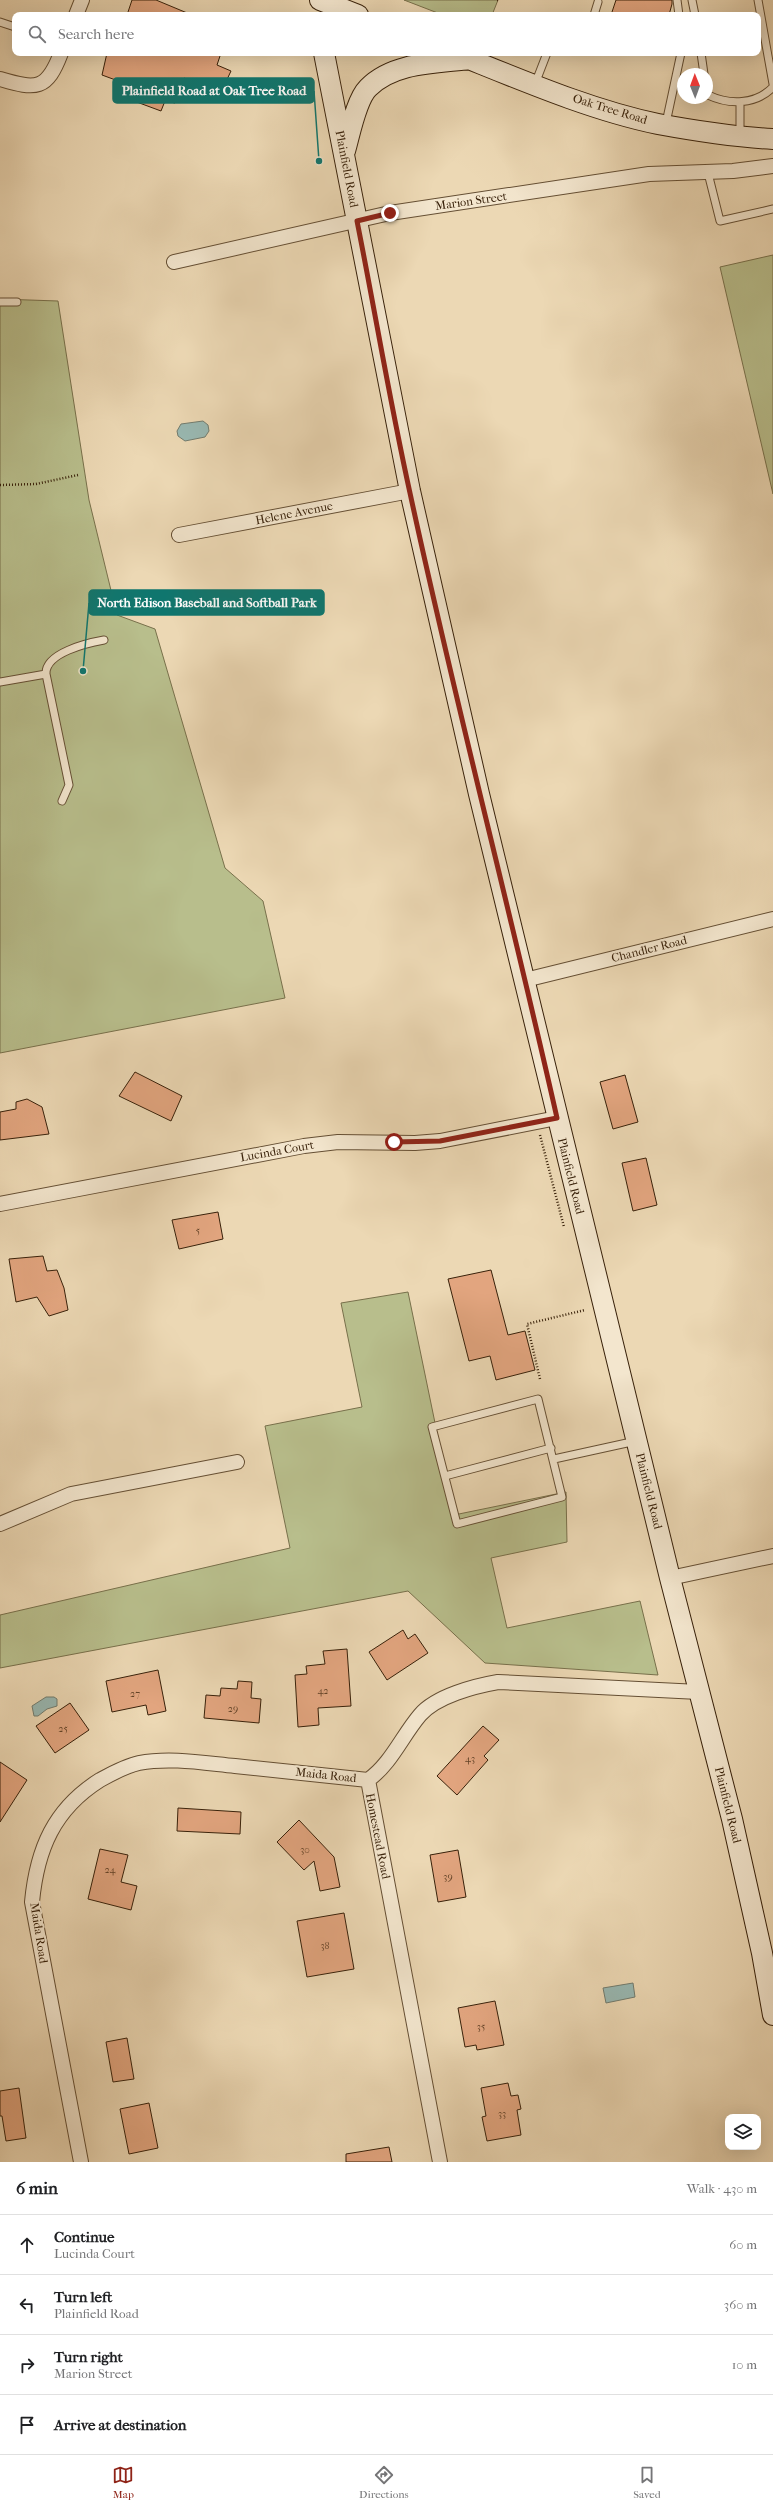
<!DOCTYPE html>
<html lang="en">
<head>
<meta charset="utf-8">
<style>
  body { margin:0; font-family:"IM FELL French Canon",serif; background:#f6f6f6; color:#202124 }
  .controls { position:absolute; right:12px; bottom:12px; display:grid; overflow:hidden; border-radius:8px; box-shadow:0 4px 16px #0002 }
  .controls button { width:36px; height:36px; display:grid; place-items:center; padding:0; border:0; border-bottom:1px solid #e0e0e0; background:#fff; color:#202124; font:20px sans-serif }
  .compass { position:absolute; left:677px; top:68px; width:36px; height:36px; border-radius:50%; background:#fff; box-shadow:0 4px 16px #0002; rotate:359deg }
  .stop { position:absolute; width:12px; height:12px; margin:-9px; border:3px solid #8f2418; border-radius:50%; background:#fff }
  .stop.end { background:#8f2418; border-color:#fff; box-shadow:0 1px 4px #0008 }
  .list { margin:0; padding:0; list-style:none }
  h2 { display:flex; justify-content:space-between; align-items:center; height:52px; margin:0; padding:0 16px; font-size:17px }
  h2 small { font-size:13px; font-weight:400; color:#757577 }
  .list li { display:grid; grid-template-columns:26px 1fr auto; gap:12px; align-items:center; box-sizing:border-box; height:60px; padding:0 16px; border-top:1px solid #e0e0e0 }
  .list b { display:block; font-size:15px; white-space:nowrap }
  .list p { margin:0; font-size:13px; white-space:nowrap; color:#757577 }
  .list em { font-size:13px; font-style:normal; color:#757577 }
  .icon { flex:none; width:22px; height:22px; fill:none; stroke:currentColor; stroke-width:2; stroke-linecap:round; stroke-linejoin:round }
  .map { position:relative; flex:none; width:773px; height:2162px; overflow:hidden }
  .search { position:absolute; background:#fff; box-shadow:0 4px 16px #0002; left:12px; right:12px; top:12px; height:44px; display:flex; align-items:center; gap:10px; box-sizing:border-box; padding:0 14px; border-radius:8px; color:#757577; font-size:15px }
  .sheet { height:292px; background:#fff }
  nav { display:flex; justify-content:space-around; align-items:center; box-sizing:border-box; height:56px; border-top:1px solid #e0e0e0; background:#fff; font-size:11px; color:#757577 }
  nav a { display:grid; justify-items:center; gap:2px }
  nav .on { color:#8f2418 }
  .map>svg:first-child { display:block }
  .green { fill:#b8be8c; stroke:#78704b }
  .water { fill:#99b9b3; stroke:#727c6f }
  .building { fill:#e2a57f; stroke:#38210a }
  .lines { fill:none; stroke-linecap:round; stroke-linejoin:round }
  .lane-casing { stroke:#654f34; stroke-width:9 }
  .street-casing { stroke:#654f34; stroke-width:16 }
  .secondary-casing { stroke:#38210a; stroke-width:22 }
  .path { stroke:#38210a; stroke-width:2.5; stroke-dasharray:1 2; stroke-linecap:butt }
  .lane { stroke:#f3e6ce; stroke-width:7 }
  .street { stroke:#f3e6ce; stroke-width:14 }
  .secondary { stroke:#f3e6ce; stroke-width:20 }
  .route { stroke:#8f2418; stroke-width:5 }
  .labels { text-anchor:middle; stroke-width:4; stroke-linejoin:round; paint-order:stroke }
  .number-label { font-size:10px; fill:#624227 }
  .street-label { font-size:12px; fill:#38210a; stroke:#f3e6ce }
  .leader { fill:none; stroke:#0f766e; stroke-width:1.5 }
  .callout-dot { fill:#0f766e; stroke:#f3e6ce; stroke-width:1.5 }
  .callout { fill:#0f766e; stroke:#0f766e; stroke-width:1.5 }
  .callout-label { font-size:13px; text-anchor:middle; font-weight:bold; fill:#fff }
</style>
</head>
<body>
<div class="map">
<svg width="773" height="2162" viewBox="0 0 773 2162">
  <rect width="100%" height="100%" fill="#ecd8b4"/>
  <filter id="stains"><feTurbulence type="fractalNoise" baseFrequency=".005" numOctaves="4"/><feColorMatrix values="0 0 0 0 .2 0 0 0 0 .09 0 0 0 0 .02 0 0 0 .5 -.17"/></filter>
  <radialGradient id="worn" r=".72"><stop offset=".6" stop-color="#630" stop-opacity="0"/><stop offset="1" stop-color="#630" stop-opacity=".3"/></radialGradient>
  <path class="green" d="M404,0H498L492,15H443Z
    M773,255V494L720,267Z
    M0,299L58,301L89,500L117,615L155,629L225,868L263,901L285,998L0,1053Z
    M408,1292L454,1515L566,1492L567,1542L491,1558L507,1628L640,1601L658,1675L485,1663L408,1591L0,1668V1615L290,1548L265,1426L362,1407L341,1303Z"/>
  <path class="water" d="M203,421L208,425L209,431L205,437L185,441L178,436L177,431L181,424Z
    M46,1697H54L57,1699V1706L47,1709L38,1716H34L32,1706Z
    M633,1983L635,1997L606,2003L603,1988Z"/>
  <path class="building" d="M132,0H156L192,15H127Z
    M616,0H672V4L669,15H611Z
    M107,53H221L217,65L231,71L223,88H208L184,78L175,103L165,101L161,111L134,101L140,89L102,75Z
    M135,1072L182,1096L171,1121L119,1096Z
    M625,1075L638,1122L613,1129L600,1082Z
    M27,1099L42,1107L49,1134L0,1140V1112L16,1109V1102Z
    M646,1158L657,1205L633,1211L622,1163Z
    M218,1212L223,1239L179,1249L172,1220Z
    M43,1256L47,1271L57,1270L64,1288L68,1310L49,1316L37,1297L16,1302L9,1259Z
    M491,1270L508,1335L525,1331L535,1370L496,1380L490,1356L469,1361L448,1279Z
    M403,1630L408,1639L415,1634L428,1653L387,1680L369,1652Z
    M347,1649L351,1706L318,1708L319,1725L298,1727L295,1675L307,1674L306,1666L325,1664L323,1651Z
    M158,1670L166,1711L148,1715L146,1705L112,1712L106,1681Z
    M238,1681L252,1682L251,1698L261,1699L259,1723L204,1718L206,1695L220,1696L221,1688L237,1689Z
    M70,1703L89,1730L55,1753L36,1726Z
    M483,1726L499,1740L484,1756L488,1760L457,1795L437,1776Z
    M0,1762L27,1780L0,1822Z
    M178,1808L241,1812L240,1834L177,1831Z
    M299,1820L334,1857L340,1887L320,1891L314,1861L304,1870L277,1842Z
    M100,1849L128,1855L121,1882L137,1886L131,1910L88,1899Z
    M458,1850L466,1897L438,1902L430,1855Z
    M344,1913L354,1969L307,1977L297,1921Z
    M495,2001L504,2045L477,2050L476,2045L465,2047L458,2008Z
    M127,2038L134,2079L113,2082L106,2042Z
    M508,2083L511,2096L518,2095L521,2109L517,2110L521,2135L487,2141L482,2117L486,2116L481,2088Z
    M19,2088L26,2138L6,2141L2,2116H0V2091Z
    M149,2103L158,2148L129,2154L120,2109Z
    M389,2147L392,2162H346V2154Z"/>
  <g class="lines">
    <g class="lane-casing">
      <path id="lane" d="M677,0L679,15
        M692,0L695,15
        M758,0L773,84
        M594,15L598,2
        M0,22L15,27
        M701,53L704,74
        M535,84L547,53
        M707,90L708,95C729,105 756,105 773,87
        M666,123L681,53
        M740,135V102
        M708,173L720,221L773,209
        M0,302H17
        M46,674C45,653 87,643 104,640
        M0,682L46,674L69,785L62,801
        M538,1399L562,1497L457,1524L432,1427Z
        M554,1459L636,1441
        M445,1476L551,1448"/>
    </g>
    <g class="street-casing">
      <path id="street" d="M76,15L82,0
        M0,79C37,90 47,90 61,53
        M174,262L390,213L649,174L733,171L773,166
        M179,535L410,491
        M525,980L773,919
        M0,1204L304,1146L338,1142L415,1143L440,1141L557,1118
        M0,1524L71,1494L237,1462
        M670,1578L773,1556
        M81,2162L32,1902C37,1849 54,1809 100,1780C111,1774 125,1766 139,1763C170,1757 204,1763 235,1766C279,1771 324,1775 368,1780
        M440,2162L368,1780C391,1764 402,1736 420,1715C436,1696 475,1686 498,1682L699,1692"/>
    </g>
    <g class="secondary-casing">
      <path id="secondary" d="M320,0L358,15
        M324,53L410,491L479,794L670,1578L732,1819L762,1953L773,2015
        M454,53C519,79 590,110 658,124C696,131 735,137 773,139
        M345,151C350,134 356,100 368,88C393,62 437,63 470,59"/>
    </g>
    <path class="path" d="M497,0H498
      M0,485L36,484L78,475
      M540,1135L564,1227
      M540,1379L527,1324L585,1310"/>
    <use href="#lane" class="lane"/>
    <use href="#street" class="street"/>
    <use href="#secondary" class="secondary"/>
  </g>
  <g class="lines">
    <path class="route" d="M390,213L357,221C375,311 390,403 410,493C455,702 510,909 557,1118L440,1141L394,1142"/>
  </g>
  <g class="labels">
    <g class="number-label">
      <text x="198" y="1234">5</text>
      <text x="323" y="1694">42</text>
      <text x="135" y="1697">27</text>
      <text x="233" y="1712">29</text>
      <text x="63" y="1732">25</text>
      <text x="470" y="1762">43</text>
      <text x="305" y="1853">30</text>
      <text x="110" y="1873">24</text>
      <text x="448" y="1880">39</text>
      <text x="325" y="1949">38</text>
      <text x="481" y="2030">35</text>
      <text x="502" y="2117">33</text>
    </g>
    <g class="street-label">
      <text transform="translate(610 109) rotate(17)" y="4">Oak Tree Road</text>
      <text transform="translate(347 169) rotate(79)" y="4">Plainfield Road</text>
      <text transform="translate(471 201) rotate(-8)" y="4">Marion Street</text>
      <text transform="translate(294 513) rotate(-11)" y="4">Helene Avenue</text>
      <text transform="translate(649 949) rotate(-14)" y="4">Chandler Road</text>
      <text transform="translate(277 1151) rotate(-10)" y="4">Lucinda Court</text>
      <text transform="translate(571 1176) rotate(76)" y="4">Plainfield Road</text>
      <text transform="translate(649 1491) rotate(76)" y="4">Plainfield Road</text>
      <text transform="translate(326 1775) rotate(6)" y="4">Maida Road</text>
      <text transform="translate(728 1805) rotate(76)" y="4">Plainfield Road</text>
      <text transform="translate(378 1836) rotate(79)" y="4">Homestead Road</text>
      <text transform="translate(39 1933) rotate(81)" y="4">Maida Road</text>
    </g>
  </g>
  <path class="leader" d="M319 161L314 91M83 671L89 603"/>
  <g class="callout-dot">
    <circle cx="319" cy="161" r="4"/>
    <circle cx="83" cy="671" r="4"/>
  </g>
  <g class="callout">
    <rect x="113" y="78" width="201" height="25" rx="4"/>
    <rect x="89" y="590" width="235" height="25" rx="4"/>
  </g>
  <g class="callout-label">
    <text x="214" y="95">Plainfield Road at Oak Tree Road</text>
    <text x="207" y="607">North Edison Baseball and Softball Park</text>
  </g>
  <rect width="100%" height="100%" filter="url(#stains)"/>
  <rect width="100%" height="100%" fill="url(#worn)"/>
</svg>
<div class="controls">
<button><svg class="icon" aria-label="layers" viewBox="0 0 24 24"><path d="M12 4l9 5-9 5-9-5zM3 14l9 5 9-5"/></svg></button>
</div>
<svg class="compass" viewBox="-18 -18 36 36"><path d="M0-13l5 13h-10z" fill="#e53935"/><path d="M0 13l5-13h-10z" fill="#757577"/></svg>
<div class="stop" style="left:394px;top:1142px"></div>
<div class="stop end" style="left:390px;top:213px"></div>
<div class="search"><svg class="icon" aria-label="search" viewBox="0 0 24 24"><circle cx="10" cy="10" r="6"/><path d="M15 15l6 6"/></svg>Search here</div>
</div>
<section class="sheet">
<h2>6 min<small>Walk · 430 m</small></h2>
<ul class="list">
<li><svg class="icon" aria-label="ahead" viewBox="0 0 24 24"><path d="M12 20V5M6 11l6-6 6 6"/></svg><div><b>Continue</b><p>Lucinda Court</p></div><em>60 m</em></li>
<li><svg class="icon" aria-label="left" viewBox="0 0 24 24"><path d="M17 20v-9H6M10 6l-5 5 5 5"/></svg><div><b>Turn left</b><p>Plainfield Road</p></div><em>360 m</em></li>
<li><svg class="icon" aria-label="right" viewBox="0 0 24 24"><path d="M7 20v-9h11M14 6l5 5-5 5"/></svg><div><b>Turn right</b><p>Marion Street</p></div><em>10 m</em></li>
<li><svg class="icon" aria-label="arrive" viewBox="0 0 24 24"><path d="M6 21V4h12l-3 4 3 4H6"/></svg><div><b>Arrive at destination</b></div></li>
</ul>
</section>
<nav>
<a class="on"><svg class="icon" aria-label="map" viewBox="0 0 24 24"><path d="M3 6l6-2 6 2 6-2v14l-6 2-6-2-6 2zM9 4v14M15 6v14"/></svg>Map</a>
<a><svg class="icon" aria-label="directions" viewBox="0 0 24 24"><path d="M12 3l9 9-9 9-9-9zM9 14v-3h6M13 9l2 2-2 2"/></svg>Directions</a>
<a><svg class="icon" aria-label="saved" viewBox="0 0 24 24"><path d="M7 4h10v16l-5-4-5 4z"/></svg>Saved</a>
</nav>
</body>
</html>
